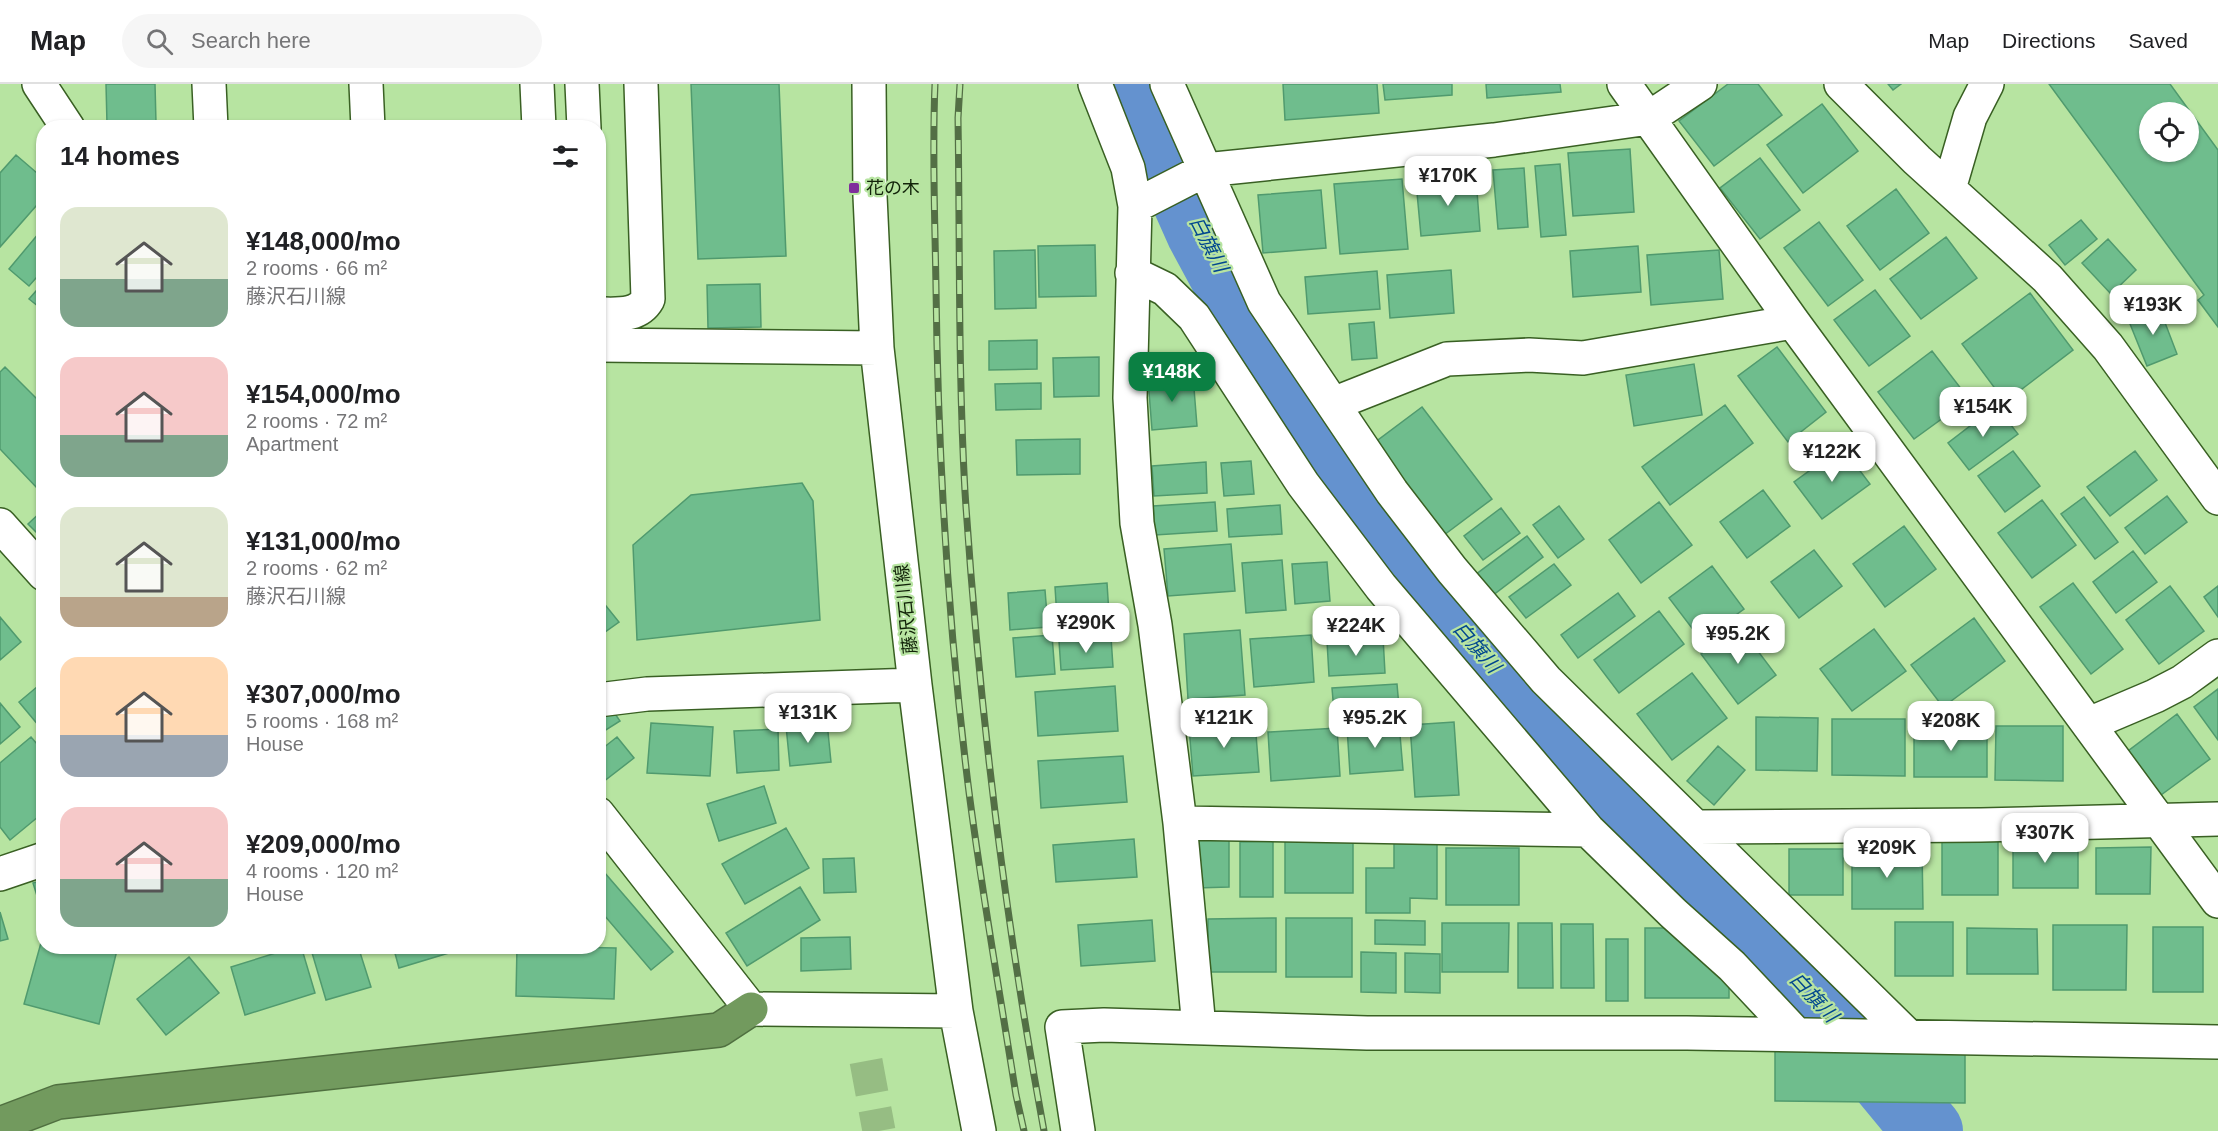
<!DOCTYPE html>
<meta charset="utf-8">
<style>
:root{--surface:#fff;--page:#f6f6f6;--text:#202124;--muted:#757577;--line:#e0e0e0;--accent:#0b8043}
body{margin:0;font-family:Arial,"Noto Sans JP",sans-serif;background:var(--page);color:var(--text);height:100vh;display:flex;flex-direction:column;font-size:22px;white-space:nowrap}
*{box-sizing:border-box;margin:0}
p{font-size:20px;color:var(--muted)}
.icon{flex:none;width:33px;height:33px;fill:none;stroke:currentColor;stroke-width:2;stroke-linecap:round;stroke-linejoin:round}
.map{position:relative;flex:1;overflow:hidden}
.drawer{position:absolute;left:36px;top:36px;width:570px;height:834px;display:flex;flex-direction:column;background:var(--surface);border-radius:24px;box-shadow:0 2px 4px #0004}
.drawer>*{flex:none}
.controls{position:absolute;left:2139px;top:18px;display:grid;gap:12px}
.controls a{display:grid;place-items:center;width:60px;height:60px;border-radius:50%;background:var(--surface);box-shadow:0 2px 4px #0004;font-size:30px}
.price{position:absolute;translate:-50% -51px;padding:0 14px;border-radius:12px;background:#fff;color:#222;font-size:20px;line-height:39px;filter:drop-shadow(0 2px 3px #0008)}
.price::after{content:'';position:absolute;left:50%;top:36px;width:18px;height:14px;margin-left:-9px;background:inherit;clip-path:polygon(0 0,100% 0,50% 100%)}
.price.on{background:var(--accent);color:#fff}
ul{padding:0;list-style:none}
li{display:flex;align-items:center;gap:18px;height:150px;padding:0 24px}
li span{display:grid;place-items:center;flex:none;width:168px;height:120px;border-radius:18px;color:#555}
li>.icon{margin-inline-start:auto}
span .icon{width:72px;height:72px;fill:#fffc;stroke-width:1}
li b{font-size:26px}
h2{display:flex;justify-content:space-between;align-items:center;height:72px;padding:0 24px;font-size:26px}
header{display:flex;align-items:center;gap:36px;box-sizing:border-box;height:84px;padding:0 30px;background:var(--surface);border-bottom:2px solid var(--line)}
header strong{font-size:28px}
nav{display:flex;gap:33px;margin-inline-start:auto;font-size:21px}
.search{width:420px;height:54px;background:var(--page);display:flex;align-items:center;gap:15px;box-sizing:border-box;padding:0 21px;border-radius:33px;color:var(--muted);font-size:22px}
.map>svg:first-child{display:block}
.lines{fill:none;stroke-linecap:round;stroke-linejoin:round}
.river{stroke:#6492cf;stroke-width:70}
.building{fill:#6fbd8d;stroke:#509a6e;stroke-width:1.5;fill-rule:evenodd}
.minor-tunnel{stroke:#96bd83;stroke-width:33;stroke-dasharray:33 16;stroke-linecap:butt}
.minor-casing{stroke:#396023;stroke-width:36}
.highway-casing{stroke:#507040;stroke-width:36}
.minor{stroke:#fff;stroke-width:33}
.highway{stroke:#729a5e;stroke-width:33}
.rail-casing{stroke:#536f45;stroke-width:7}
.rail{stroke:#b7e4a1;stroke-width:4.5;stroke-dasharray:14;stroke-linecap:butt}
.poi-dot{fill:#7f2d9c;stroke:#b7e4a1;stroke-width:2}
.labels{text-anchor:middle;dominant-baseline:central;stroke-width:4.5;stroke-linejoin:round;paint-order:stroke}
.poi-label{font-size:18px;fill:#122309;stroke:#b7e4a1;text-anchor:start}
.street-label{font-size:18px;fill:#122309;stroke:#b7e4a1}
.water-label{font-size:20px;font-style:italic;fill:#02478f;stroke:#b7e4a1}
</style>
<header>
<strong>Map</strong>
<div class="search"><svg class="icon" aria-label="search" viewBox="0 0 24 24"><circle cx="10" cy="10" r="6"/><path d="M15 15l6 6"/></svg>Search here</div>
<nav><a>Map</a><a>Directions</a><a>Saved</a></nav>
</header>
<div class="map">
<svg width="2218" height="1047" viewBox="0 0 2218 1047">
<rect width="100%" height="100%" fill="#b7e4a1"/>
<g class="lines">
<path class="river" d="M1135,0L1201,148L1283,300L1348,407L1465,550L1628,732L1818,914L1928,1047"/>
</g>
<path class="building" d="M106,0H155L156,39L107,40Z
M691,0H779L786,172L698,175Z
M1283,0H1377L1379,29L1285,36Z
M1383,0H1452V11L1385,16Z
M1486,0H1560L1561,8L1487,14Z
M1728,0H1758L1782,31L1714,82L1679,37Z
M1888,0H1901L1893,6Z
M2049,0H2170L2218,66V243L2198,216L2204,211ZM2150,28H2188V68H2150Z
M1822,20L1858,67L1803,109L1767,61Z
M1630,65L1634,128L1573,132L1568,69Z
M16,71L44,95V113L0,163V89Z
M1760,74L1800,126L1760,155L1720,104Z
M1560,80L1566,151L1541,153L1535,82Z
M1524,84L1528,143L1498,145L1493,86Z
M1476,94L1480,147L1421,152L1416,98Z
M1402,95L1408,165L1340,170L1334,100Z
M1896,105L1929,149L1880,186L1847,142Z
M1321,106L1326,164L1263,169L1258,111Z
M2081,136L2097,155L2065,181L2049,161Z
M1819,138L1863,196L1828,222L1784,164Z
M44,143V185L29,202L9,185Z
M1946,153L1977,194L1921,235L1890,195Z
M2108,155L2136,186L2111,210L2082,179Z
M1095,161L1096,212L1039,213L1038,162Z
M1638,162L1641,208L1573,213L1570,167Z
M1035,166L1036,224L995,225L994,167Z
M1719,166L1723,215L1651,221L1647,171Z
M1451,186L1454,229L1390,234L1387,191Z
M1377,187L1380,225L1308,230L1305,193Z
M44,198V227L29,215Z
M760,200L761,243L708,244L707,201Z
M1875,206L1910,252L1869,282L1834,236Z
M2030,209L2073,266L2005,318L1962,260Z
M2159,223L2177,270L2147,282L2128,235Z
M1374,238L1377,274L1352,276L1349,240Z
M1037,256V285L989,286V257Z
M1777,263L1826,328L1788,358L1738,292Z
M1932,267L1969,315L1914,355L1878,308Z
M1099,273V312L1054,313L1053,274Z
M1694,280L1702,331L1634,342L1626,291Z
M5,283L44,322V398L37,404L0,365V288Z
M1193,292L1197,342L1152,346L1148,295Z
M1041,299V325L996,326L995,300Z
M1725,321L1753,359L1670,421L1642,383Z
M1996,322L2018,350L1969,386L1948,359Z
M1422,323L1492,415L1444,451L1374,359Z
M1080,355V390L1017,391L1016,356Z
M1842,363L1870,400L1822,435L1794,398Z
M2013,367L2040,402L2005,428L1978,392Z
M2135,367L2157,396L2110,432L2087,403Z
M1251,377L1254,410L1224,412L1221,379Z
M1206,378L1207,409L1154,412L1152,382Z
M802,399L813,417L820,536L637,556L633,461L691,411Z
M1763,406L1790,442L1747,474L1720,438Z
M2167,412L2187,438L2145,470L2125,444Z
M2084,413L2118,458L2095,475L2061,430Z
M2042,416L2076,461L2032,494L1998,449Z
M1215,418L1217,447L1155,451L1153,422Z
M1659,418L1692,461L1641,499L1609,456Z
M1280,421L1282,450L1229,453L1227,425Z
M1559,422L1584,455L1558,474L1533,441Z
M1501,424L1520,449L1483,476L1464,452Z
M44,425V456L28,440Z
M1904,442L1936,485L1885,523L1853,480Z
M1527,452L1543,473L1488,515L1471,494Z
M1231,460L1235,507L1168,512L1164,465Z
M1814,466L1842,502L1799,534L1771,498Z
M2133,467L2157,498L2116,529L2093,498Z
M1282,476L1286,526L1246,529L1242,479Z
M1327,478L1330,517L1295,520L1292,480Z
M1554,480L1571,501L1526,534L1509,513Z
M1712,482L1744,525L1701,556L1669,514Z
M1107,499L1109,530L1057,534L1055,503Z
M2073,499L2123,565L2091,590L2040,523Z
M2170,502L2204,547L2159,580L2126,536Z
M2218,502V533L2204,513Z
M1045,506L1048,543L1010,546L1008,509Z
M1618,509L1635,532L1578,574L1561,551Z
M598,512L619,538L598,553Z
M1659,527L1684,560L1619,609L1594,576Z
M0,533L21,558L0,576Z
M1974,534L2005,577L1943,623L1911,581Z
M1739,542L1776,591L1738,620L1701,570Z
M1874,545L1906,587L1852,627L1820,585Z
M1240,546L1245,611L1188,615L1184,550Z
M1052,551L1055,590L1016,593L1013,554Z
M1311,551L1314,598L1254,603L1250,555Z
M1111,553L1113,583L1061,586L1059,557Z
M1383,553L1385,589L1329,592L1327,557Z
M1692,589L1727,634L1672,676L1637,630Z
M44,597V648L19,618Z
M1397,600L1399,623L1334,628L1332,604Z
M1115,602L1118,647L1038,652L1035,608Z
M2218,605V656L2194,623Z
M0,619L20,643L0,660Z
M609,621L620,637L598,651V628Z
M2177,630L2210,675L2161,711L2128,667Z
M1756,633L1818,634L1817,687L1756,686Z
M1832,635H1905V692L1832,691Z
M827,638L831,678L790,682L786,642Z
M1255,638L1259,688L1193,692L1189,643Z
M1454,638L1459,711L1415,713L1410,641Z
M651,639L713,643L710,692L647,689Z
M1399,639L1403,686L1350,690L1347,643Z
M1996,642H2063V697L1995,696Z
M1337,644L1340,692L1271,697L1268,648Z
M1914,644H1987V693H1914Z
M778,645L779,686L737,689L734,647Z
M31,653L44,668V728L10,756L0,743V679Z
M617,653L634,674L603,698L598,692V668Z
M1718,662L1745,686L1714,721L1687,697Z
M1123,672L1127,718L1041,724L1038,677Z
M764,702L776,739L719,757L707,720Z
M786,744L809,784L745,820L722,780Z
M1134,755L1137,793L1056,798L1053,761Z
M1197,755L1229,756V803L1196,804Z
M2013,755H2078V804H2013Z
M1273,757V813H1240V758Z
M1285,757L1353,758V809H1285Z
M1394,757H1437V815L1410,814V829H1366V784H1394Z
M1942,757H1998V811H1942Z
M2151,763L2150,810H2096V764Z
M1446,764H1519V821H1446Z
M1852,764H1922L1923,825H1852Z
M1789,765H1843V811H1789Z
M854,774L856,808L824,809L823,775Z
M598,781L673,868L651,886L598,824Z
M44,796V834L33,799Z
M800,803L820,836L747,882L726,849Z
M0,828L8,855L0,857Z
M1276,834V888H1208V835Z
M1286,834H1352V893H1286Z
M1152,836L1155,877L1081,882L1078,841Z
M1375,836L1425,837V861L1375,860Z
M1895,838H1953V892H1895Z
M1442,839H1509L1508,888H1442Z
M1518,839H1552L1553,904H1518Z
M1561,840H1593L1594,904H1561Z
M2053,841H2127L2126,906H2053Z
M2153,843H2203V908H2153Z
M1645,844H1672L1729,895V914H1645Z
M1967,844L2037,845L2038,890H1967Z
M44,848V862H118L99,940L24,920Z
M850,853L851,885L801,887V854Z
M1606,855H1628V917H1606Z
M298,862H301L315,909L245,931L231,883Z
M310,862H358L371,903L326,916Z
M393,862H472L399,884Z
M517,862L616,864L614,915L516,912Z
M1361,868L1396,869V909L1361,908Z
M1405,869L1440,870V909L1405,908Z
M189,873L219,909L166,951L137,915Z
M1775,961L1965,962V1019L1775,1017Z"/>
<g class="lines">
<path class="minor-tunnel" d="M866,977L879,1047"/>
<g class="minor-casing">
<path id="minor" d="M39,0L68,44
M209,0L211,44
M366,0L368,44
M537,0L539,44
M582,0L584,44
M869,0L870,112L877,264L915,601L956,927L979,1047
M1095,0L1128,84L1135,122L1130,314L1137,439L1155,541L1180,739L1199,944
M1167,0L1264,218L1392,408L1452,486L1546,596L1908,952
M1624,0L1793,238L2218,817
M1841,0L1917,76L2047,194L2108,263L2218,414
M1949,105L1970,33L1987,0
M1135,122L1205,86L1494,56L1649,34L1700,0
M1132,189L1165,205L1194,233L1303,400L1381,503L1588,746L1673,829L1732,882L1796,950
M598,230C617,230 638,233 648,215L641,0
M598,261L877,264
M1333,320L1447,275L1529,271L1583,274L1793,238
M0,441L44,490
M598,616L647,610L915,601
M2089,640L2155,612L2182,598L2218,572
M598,730L751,925L956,927
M1180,739L1588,746
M1697,743L1981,741L2218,735
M0,790L44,775
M1078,1047L1062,943L1104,941L1367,949H1687L2218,958"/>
</g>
<g class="highway-casing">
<path id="highway" d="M0,1040L58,1018L719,946L751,925"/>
</g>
<use href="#minor" class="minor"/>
<use href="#highway" class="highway"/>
<g class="rail-casing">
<path id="rail" d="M935,0C932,68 935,136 936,204C938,372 948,541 969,708C982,809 1000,910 1016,1011L1024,1047
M960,0L958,34C960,159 958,284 965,408C979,622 1005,836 1044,1047"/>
</g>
<use href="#rail" class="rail"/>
</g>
<rect class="poi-dot" x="848" y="98" width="12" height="12" rx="3"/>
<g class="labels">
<g class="poi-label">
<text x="866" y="104">花の木</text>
</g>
<g class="street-label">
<text transform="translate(906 525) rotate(-96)">藤沢石川線</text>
</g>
<g class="water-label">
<text transform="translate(1209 160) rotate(63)">白旗川</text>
<text transform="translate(1477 563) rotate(49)">白旗川</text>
<text transform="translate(1814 913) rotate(47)">白旗川</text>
</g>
</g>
</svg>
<div class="controls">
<a><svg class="icon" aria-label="locate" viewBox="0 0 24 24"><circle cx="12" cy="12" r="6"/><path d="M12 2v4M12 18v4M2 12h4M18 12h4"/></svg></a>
</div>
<b class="price" style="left:1448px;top:123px">¥170K</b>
<b class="price" style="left:2153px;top:252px">¥193K</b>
<b class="price on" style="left:1172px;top:319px">¥148K</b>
<b class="price" style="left:1983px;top:354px">¥154K</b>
<b class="price" style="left:1832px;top:399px">¥122K</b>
<b class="price" style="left:1086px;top:570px">¥290K</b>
<b class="price" style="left:1356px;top:573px">¥224K</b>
<b class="price" style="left:1738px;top:581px">¥95.2K</b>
<b class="price" style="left:808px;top:660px">¥131K</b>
<b class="price" style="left:1224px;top:665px">¥121K</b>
<b class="price" style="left:1375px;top:665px">¥95.2K</b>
<b class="price" style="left:1951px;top:668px">¥208K</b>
<b class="price" style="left:2045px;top:780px">¥307K</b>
<b class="price" style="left:1887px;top:795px">¥209K</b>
<section class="drawer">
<h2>14 homes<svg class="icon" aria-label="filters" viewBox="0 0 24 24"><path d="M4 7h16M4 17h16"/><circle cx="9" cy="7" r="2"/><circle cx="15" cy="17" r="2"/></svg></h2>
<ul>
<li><span style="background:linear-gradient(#dfe7d0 60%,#7fa58c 0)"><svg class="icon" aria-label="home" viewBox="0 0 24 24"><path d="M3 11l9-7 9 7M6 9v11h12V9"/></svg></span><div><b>¥148,000/mo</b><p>2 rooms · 66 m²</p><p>藤沢石川線</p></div></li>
<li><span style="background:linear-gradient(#f6c9c9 65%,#7fa58c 0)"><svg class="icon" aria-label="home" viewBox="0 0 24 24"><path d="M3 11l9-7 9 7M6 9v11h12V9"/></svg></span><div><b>¥154,000/mo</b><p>2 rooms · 72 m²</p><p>Apartment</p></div></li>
<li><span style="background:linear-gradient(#dfe7d0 75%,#b9a48a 0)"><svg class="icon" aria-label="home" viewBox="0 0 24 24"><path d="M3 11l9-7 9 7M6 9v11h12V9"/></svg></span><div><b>¥131,000/mo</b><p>2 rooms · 62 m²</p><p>藤沢石川線</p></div></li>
<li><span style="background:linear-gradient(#ffd9b3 65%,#9aa5b1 0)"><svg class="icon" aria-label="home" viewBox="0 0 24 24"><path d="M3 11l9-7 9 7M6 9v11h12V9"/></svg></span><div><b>¥307,000/mo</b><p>5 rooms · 168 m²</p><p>House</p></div></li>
<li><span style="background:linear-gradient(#f6c9c9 60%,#7fa58c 0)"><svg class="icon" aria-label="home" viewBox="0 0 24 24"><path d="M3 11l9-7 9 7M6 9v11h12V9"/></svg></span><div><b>¥209,000/mo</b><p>4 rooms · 120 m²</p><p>House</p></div></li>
</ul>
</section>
</div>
